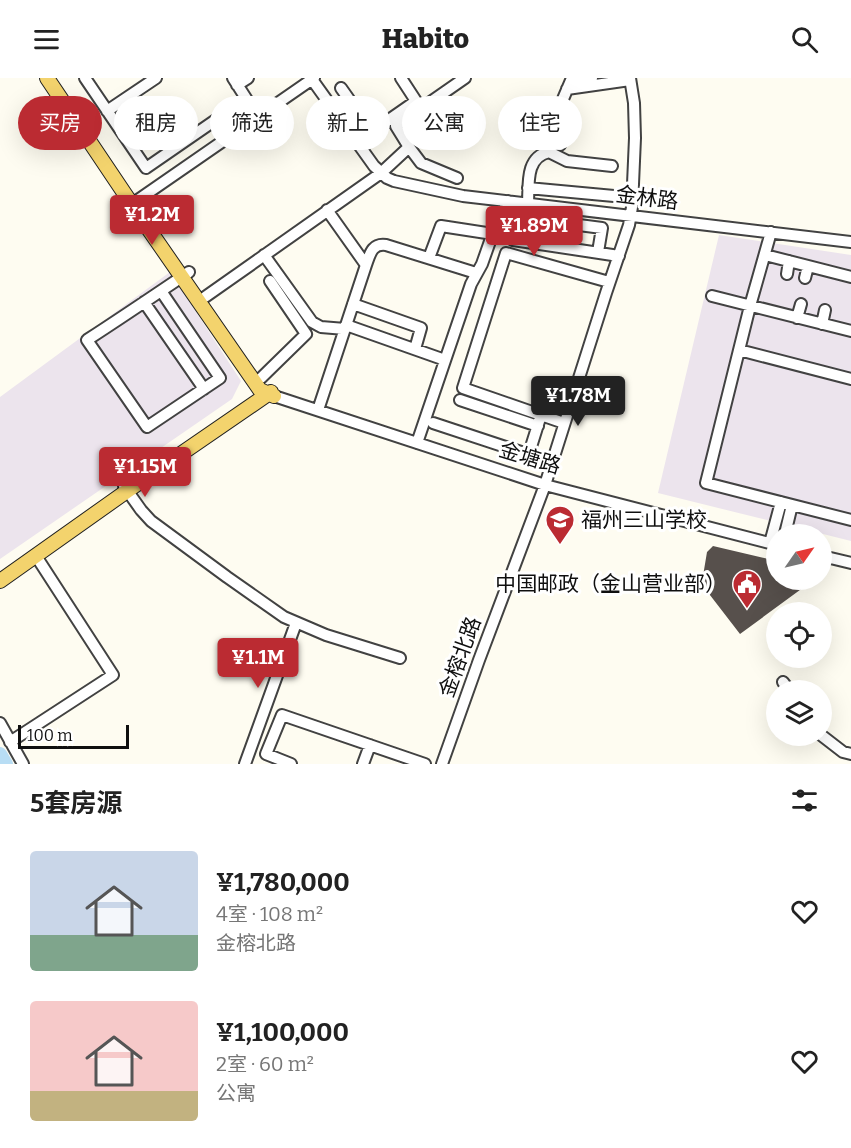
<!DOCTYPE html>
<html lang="zh">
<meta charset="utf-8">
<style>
:root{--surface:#fff;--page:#f2f2f2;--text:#222;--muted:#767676;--accent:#bb2b32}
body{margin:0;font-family:Bitter,"Noto Sans SC",serif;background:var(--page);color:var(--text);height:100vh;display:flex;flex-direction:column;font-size:22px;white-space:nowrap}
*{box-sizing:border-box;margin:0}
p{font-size:20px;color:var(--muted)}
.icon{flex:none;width:33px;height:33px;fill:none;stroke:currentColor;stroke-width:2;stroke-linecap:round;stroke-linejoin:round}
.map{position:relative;height:686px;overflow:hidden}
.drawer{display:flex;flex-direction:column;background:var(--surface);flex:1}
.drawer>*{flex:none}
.hud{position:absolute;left:18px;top:18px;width:816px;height:54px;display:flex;gap:12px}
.needle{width:39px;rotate:56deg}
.buttons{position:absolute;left:766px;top:446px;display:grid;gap:12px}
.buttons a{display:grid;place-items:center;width:66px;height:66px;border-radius:50%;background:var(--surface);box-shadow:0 6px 24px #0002;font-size:30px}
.scale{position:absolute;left:18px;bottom:15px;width:111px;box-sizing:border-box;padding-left:6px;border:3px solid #0f0f0f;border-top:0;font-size:16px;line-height:21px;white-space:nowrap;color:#0f0f0f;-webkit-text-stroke:4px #fff;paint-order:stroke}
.price{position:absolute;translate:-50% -51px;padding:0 14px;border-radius:6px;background:var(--accent);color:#fff;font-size:20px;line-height:39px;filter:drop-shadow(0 2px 3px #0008)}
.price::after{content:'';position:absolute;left:50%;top:36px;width:18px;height:14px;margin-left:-9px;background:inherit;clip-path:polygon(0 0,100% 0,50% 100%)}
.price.current{background:#222;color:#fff}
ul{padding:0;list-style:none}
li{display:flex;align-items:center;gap:18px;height:150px;padding:0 30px}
li span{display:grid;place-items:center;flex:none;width:168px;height:120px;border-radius:6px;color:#555}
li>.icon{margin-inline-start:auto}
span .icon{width:72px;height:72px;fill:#fffc;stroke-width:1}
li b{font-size:26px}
h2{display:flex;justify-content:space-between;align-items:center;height:72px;padding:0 30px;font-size:26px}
.chip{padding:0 21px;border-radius:27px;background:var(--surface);box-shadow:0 6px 24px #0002;font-size:21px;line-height:54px}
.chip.current{background:var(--accent);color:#fff}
header{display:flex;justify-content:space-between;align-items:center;height:78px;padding:0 30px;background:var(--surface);font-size:27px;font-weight:800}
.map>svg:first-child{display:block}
.industrial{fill:#ece4ed}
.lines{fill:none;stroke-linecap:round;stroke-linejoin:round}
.river{stroke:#b8ddf4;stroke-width:14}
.building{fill:#57504c}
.minor-casing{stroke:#424242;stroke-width:14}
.major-casing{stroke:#202020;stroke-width:16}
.minor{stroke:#fff;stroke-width:10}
.major{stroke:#f3d36d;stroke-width:14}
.labels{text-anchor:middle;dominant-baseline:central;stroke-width:6;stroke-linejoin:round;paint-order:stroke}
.street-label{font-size:21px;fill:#0f0f0f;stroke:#fff}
.poi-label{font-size:21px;fill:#0f0f0f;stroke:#fff;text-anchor:start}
</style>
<header><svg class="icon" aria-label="menu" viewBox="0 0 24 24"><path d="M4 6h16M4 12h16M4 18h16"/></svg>Habito<svg class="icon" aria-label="search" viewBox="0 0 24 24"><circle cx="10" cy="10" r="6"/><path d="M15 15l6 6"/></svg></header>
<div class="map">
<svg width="851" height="686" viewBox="0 0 851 686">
<rect width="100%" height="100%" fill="#fefcf1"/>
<path class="industrial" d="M719,157L851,177V463L658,415Z
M170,194L241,303L232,321L0,481V319Z"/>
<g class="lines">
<path class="river" d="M0,676L6,686"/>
</g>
<path class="building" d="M713,468L777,483V501H805L804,509L740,556L703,508L702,504L707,474Z"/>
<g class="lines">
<g class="minor-casing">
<path id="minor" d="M85,0L146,90L246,21
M233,0L258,39
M311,0L374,88L387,100L394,103L463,118L851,164
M571,3L592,0
M237,7L248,0
M341,10L372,54
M567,11L630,2
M107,33L156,0
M357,64L416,23L401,0
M560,67L559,35L563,21L572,0
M409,69L421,85L457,100
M528,110L614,118
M520,125L513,162L619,178
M132,126L314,0
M528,126C529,107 525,79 549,74L567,83L612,88
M327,132L366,187
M517,139L602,150L598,174
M771,154L750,228L706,405L851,442
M264,177L312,244L321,249L345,251
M765,177L851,199
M429,180L441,148L493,156
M787,196L789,183
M805,200L808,188
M161,213L220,300L147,349L87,262C121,240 155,217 189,194
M712,218L851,253
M205,219L381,95L409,69L396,48L465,0
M144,224L204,311
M353,226L421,250L415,271
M797,240L801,226
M822,246L825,232
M346,247L445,282
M739,272L851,301
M261,300L306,256L270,203
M274,318L545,407L777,467
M460,322L538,348
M318,332L366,187C370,176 372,165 386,167L476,195
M433,345L527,376L530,372L541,337
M564,345L463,310L506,175L609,204
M417,365L471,206L482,186L494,152L508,123
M124,408L141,432L151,443L227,499L284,539L326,557L400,580
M785,456L792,427
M770,465L781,424
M822,478L851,485
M783,604L789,612
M0,645L23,686
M821,657L843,674L851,676
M10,664L113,597L36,478
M245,686L296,545
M291,686L266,676L282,637L425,686
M363,686L370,667
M442,686L479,582L545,407L606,215L629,147L632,129L635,60L634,25L630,0"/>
</g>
<g class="major-casing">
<path id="major" d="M47,0L143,143L260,312L274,318
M0,503L127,413L271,314"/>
</g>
<use href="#minor" class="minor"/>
<use href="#major" class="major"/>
</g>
<defs>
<g id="school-pin" transform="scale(1.5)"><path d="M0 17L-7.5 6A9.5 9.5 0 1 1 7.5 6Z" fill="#bb2b32" stroke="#fff"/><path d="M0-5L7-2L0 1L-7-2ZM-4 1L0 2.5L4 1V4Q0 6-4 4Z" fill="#fff"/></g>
<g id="civic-pin" transform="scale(1.5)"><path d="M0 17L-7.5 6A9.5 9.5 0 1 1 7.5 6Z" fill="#bb2b32" stroke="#fff"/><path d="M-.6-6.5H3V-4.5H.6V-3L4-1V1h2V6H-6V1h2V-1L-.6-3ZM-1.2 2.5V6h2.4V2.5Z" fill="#fff"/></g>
</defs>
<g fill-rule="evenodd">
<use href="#school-pin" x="560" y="442"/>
<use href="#civic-pin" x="747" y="506"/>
</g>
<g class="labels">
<g class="street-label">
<text transform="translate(647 120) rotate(7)">金林路</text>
<text transform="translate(530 380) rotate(17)">金塘路</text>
<text transform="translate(460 579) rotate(-70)">金榕北路</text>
</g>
<g class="poi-label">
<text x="581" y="442">福州三山学校</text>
<text x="726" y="506" text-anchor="end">中国邮政（金山营业部）</text>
</g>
</g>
</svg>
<div class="buttons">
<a><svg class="needle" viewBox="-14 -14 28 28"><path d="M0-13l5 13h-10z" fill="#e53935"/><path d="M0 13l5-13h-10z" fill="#767676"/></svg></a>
<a><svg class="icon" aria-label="locate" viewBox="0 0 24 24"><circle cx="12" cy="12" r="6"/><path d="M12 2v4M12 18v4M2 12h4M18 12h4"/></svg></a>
<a><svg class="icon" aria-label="layers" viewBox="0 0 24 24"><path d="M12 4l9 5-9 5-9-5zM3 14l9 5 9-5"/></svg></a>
</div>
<div class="scale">100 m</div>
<b class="price" style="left:152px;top:168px">¥1.2M</b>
<b class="price" style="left:534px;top:179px">¥1.89M</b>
<b class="price current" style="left:578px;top:349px">¥1.78M</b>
<b class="price" style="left:145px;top:420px">¥1.15M</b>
<b class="price" style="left:258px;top:611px">¥1.1M</b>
<div class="hud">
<a class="chip current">买房</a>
<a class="chip">租房</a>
<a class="chip">筛选</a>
<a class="chip">新上</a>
<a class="chip">公寓</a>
<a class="chip">住宅</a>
</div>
</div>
<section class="drawer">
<h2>5套房源<svg class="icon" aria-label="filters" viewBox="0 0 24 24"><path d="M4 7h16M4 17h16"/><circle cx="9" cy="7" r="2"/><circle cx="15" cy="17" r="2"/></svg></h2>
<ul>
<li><span style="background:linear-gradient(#c9d6e8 70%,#7fa58c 0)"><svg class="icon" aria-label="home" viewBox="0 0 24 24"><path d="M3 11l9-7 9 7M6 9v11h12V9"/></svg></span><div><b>¥1,780,000</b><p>4室 · 108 m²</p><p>金榕北路</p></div><svg class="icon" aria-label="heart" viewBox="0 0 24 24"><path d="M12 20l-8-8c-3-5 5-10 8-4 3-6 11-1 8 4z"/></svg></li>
<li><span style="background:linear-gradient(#f6c9c9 75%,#c2b280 0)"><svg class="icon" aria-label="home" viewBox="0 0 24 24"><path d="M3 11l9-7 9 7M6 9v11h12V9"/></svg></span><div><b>¥1,100,000</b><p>2室 · 60 m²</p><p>公寓</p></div><svg class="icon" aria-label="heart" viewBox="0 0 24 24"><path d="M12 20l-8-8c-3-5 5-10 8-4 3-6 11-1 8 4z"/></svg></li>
</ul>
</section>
